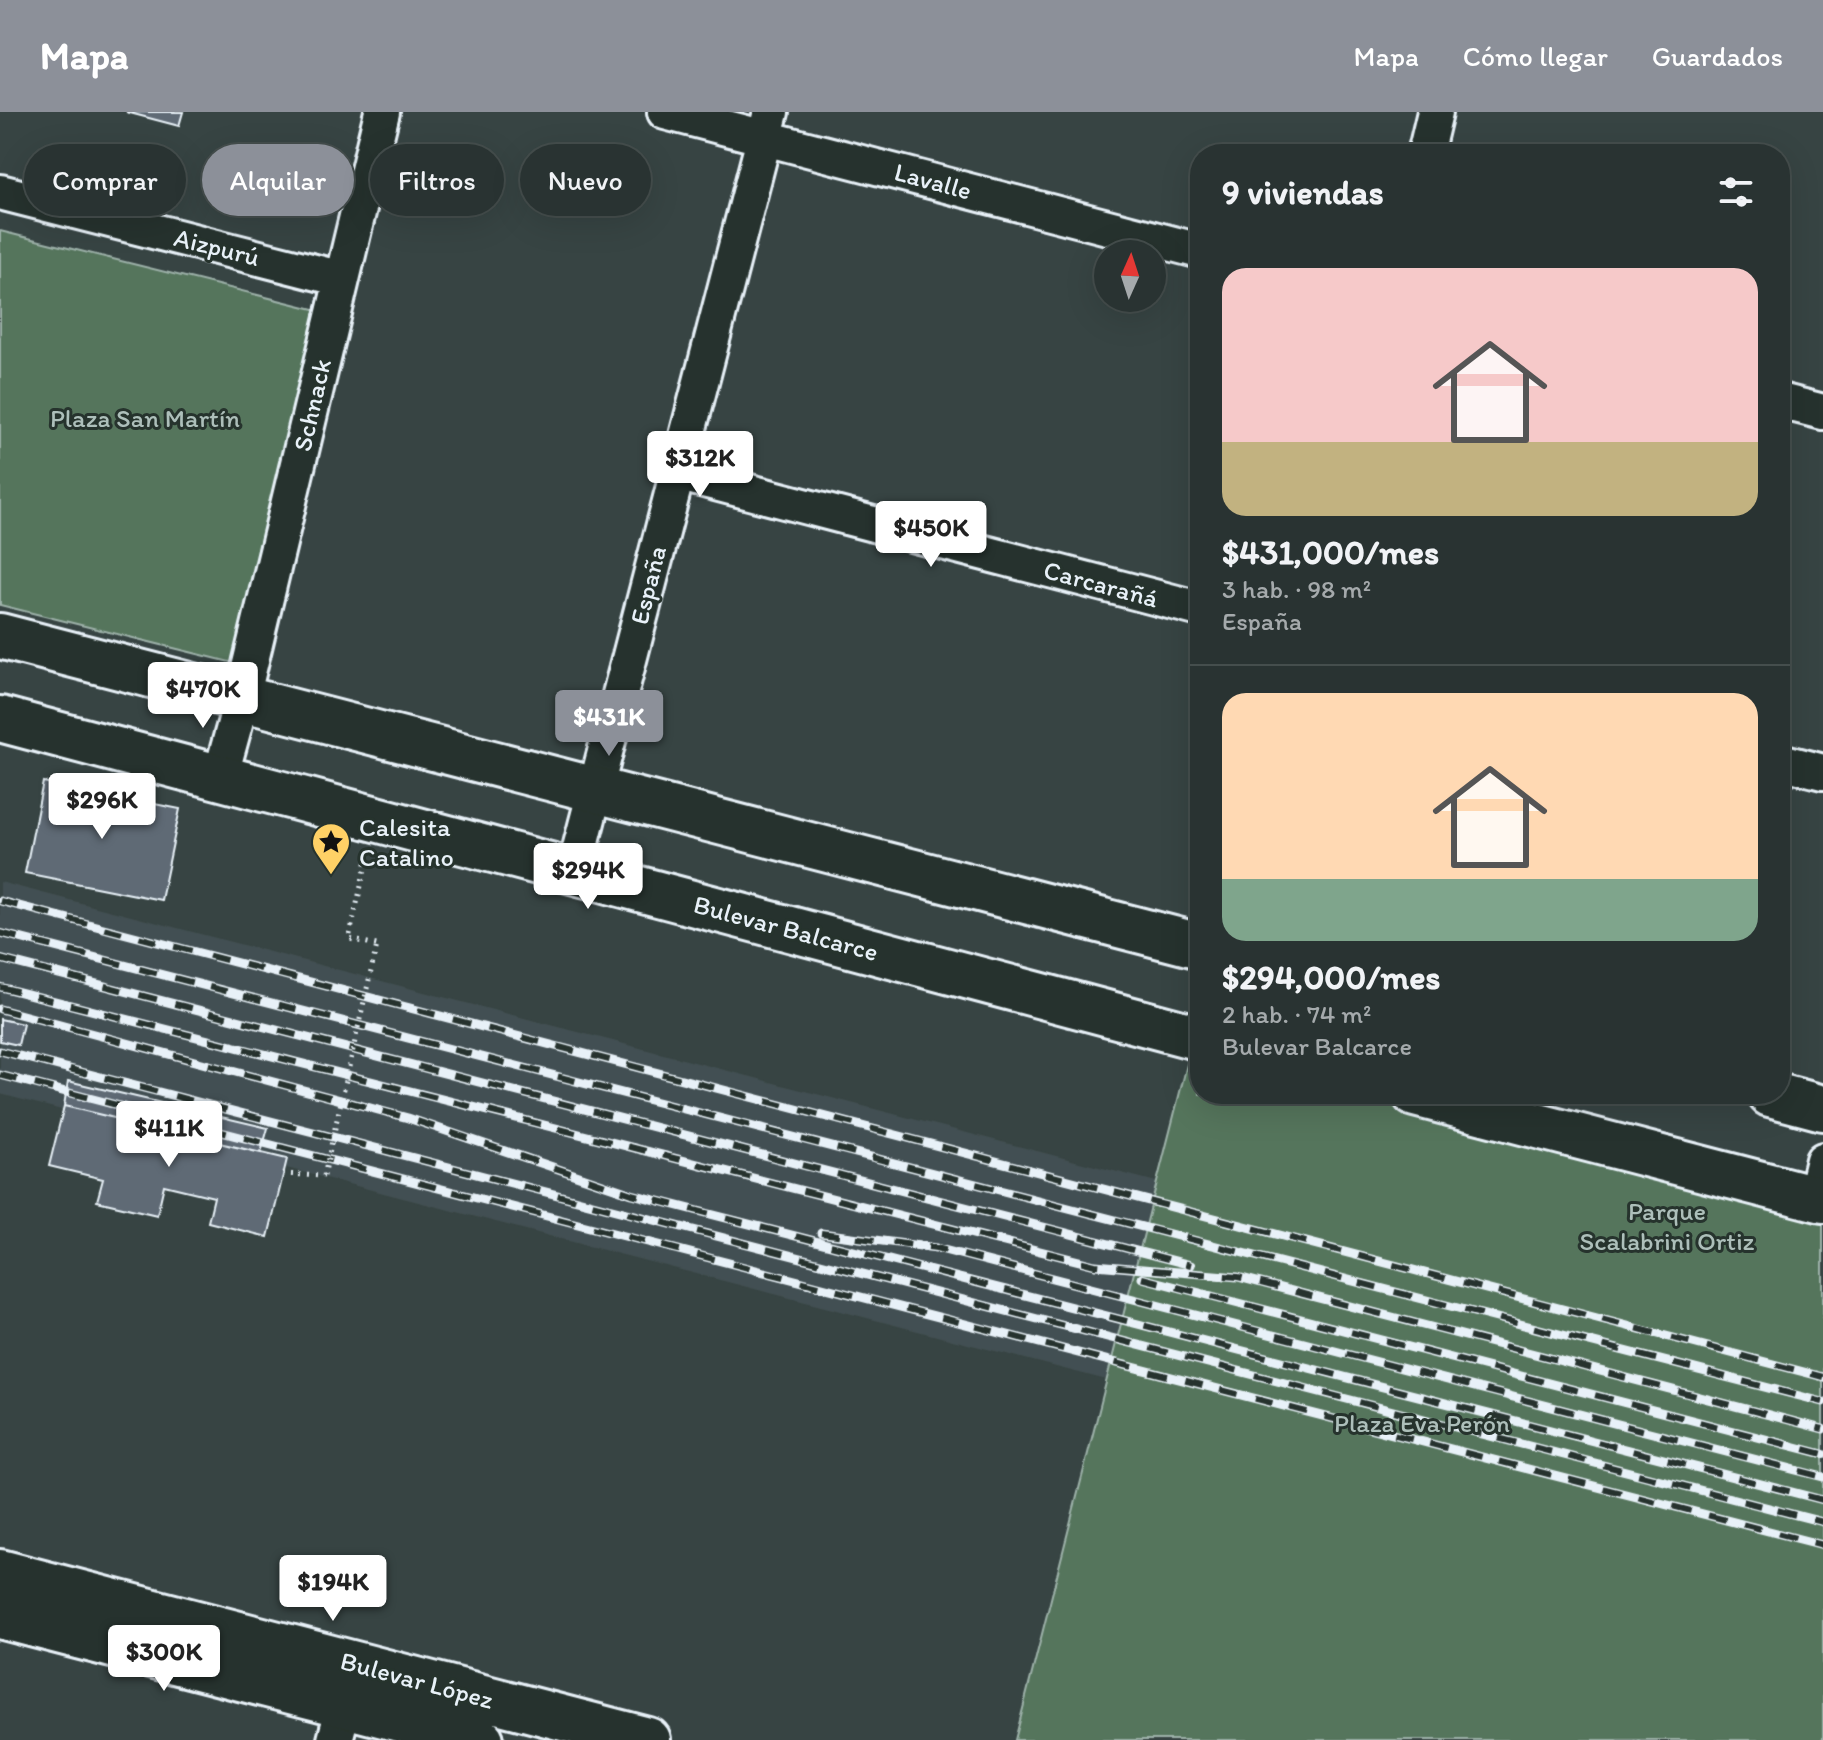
<!DOCTYPE html>
<html lang="es">
<meta charset="utf-8">
<style>
:root{--surface:#293332;--page:#353f3e;--text:#f1f3f6;--muted:#a5aaac;--line:#454e4d;--accent:#8c9099}
body{margin:0;font-family:Itim,sans-serif;background:var(--page);color:var(--text);height:100vh;display:flex;flex-direction:column;font-size:30px;white-space:nowrap}
*{box-sizing:border-box;margin:0}
p{font-size:26px;color:var(--muted)}
.icon{flex:none;width:44px;height:44px;fill:none;stroke:currentColor;stroke-width:2;stroke-linecap:round;stroke-linejoin:round}
.map{position:relative;flex:1;overflow:hidden}
.drawer{position:absolute;left:1190px;top:32px;width:600px;height:960px;display:flex;flex-direction:column;background:var(--surface);border-radius:32px;box-shadow:0 8px 32px #0002,0 0 0 2px var(--line)}
.drawer>*{flex:none}
.hud{position:absolute;left:24px;top:32px;width:760px;height:72px;display:flex;gap:16px}
.needle{width:52px;rotate:3deg}
.fabs{position:absolute;left:1094px;top:128px;display:grid;gap:16px}
.fabs a{display:grid;place-items:center;width:72px;height:72px;border-radius:50%;background:var(--surface);box-shadow:0 8px 32px #0002,0 0 0 2px var(--line);font-size:40px}
.price{position:absolute;translate:-50% -68px;padding:0 18px;border-radius:8px;background:#fff;color:#222;font-size:26px;line-height:52px;filter:drop-shadow(0 2px 4px #0008)}
.price::after{content:'';position:absolute;left:50%;top:48px;width:24px;height:18px;margin-left:-12px;background:inherit;clip-path:polygon(0 0,100% 0,50% 100%)}
.price.selected{background:var(--accent);color:#fff}
ul{padding:0;list-style:none}
li{display:grid;align-content:center;gap:16px;height:424px;padding:0 32px}
li+li{border-top:2px solid var(--line)}
li span{display:grid;place-items:center;height:248px;border-radius:24px;color:#555}
li>.icon{margin-inline-start:auto}
span .icon{width:144px;height:144px;fill:#fffc;stroke-width:1}
li b{font-size:34px}
h2{display:flex;justify-content:space-between;align-items:center;height:96px;padding:0 32px;font-size:34px}
.tag{padding:0 28px;border-radius:36px;background:var(--surface);box-shadow:0 8px 32px #0002,0 0 0 2px var(--line);font-size:28px;line-height:72px}
.tag.selected{background:var(--accent);color:#fff}
header{display:flex;align-items:center;gap:48px;box-sizing:border-box;height:112px;padding:0 40px;background:var(--accent);color:#fff}
header strong{font-size:38px}
nav{display:flex;gap:44px;margin-inline-start:auto;font-size:28px}
.map>svg:first-child{display:block}
.built{fill:#435052}
.green{fill:#55745c;stroke:#9eb2aa;stroke-width:2}
.building{fill:#5f6b75;stroke:#e8f1f8;stroke-width:2}
.lines{fill:none;stroke-linecap:round;stroke-linejoin:round}
.minor-casing{stroke:#e8f1f8;stroke-width:40}
.secondary-casing{stroke:#e8f1f8;stroke-width:50}
.path{stroke:#e8f1f8;stroke-width:5;stroke-dasharray:2 6;stroke-linecap:butt}
.minor{stroke:#26332d;stroke-width:34}
.secondary{stroke:#26332d;stroke-width:44}
.rail-casing{stroke:#e8f1f8;stroke-width:9}
.rail{stroke:#26332d;stroke-width:6;stroke-dasharray:18;stroke-linecap:butt}
.path-bridge{stroke:#e8f1f8;stroke-width:5;stroke-dasharray:2 6;stroke-linecap:butt}
.labels{text-anchor:middle;dominant-baseline:central;stroke-width:6;stroke-linejoin:round;paint-order:stroke}
.street-label{font-size:26px;fill:#e8f1f8;stroke:#26332d}
.park-label{font-size:26px;fill:#adbfba;stroke:#26332d}
.poi-label{font-size:26px;fill:#e8f1f8;stroke:#26332d;text-anchor:start}
</style>
<header>
<strong>Mapa</strong>
<nav><a>Mapa</a><a>Cómo llegar</a><a>Guardados</a></nav>
</header>
<div class="map">
<svg width="1823" height="1628" viewBox="0 0 1823 1628">
<rect width="100%" height="100%" fill="#374443"/>
<filter id="ink" filterUnits="userSpaceOnUse"><feTurbulence type="fractalNoise" baseFrequency=".0125" numOctaves="2"/><feDisplacementMap in="SourceGraphic" scale="16" xChannelSelector="R" yChannelSelector="G"/><feConvolveMatrix kernelMatrix="1 2 1 2 8 2 1 2 1" color-interpolation-filters="sRGB"/></filter>
<g filter="url(#ink)">
<path class="built" d="M0,770L1823,1243V1453L0,982Z"/>
<path class="green" d="M0,119L322,199L234,551L0,493Z
M1194,925L1200,926V982H1415L1823,1088V1628H1015Z"/>
<path class="building" d="M126,0H183L179,14Z
M43,670L180,697L161,788L25,761Z
M0,907L23,912L18,933L0,929Z
M68,969L268,1016L261,1041L64,994Z
M64,994L287,1047L268,1125L208,1110L214,1085L164,1073L157,1103L97,1089L103,1067L49,1054Z"/>
<g class="lines">
<g class="minor-casing">
<path id="minor" d="M665,0L1200,139
M1425,42L1435,0
M0,80L342,167
M1780,289L1823,300
M677,361L1200,497
M1780,649L1823,660
M220,666L242,586L382,0
M574,760L771,0
M1814,1085L1823,1048
M335,1628L350,1570"/>
</g>
<g class="secondary-casing">
<path id="secondary" d="M0,524L1200,834
M0,607L1200,926
M1415,982L1823,1088
M1770,982L1823,996
M0,1460L648,1628
M0,1504L481,1628"/>
</g>
<path class="path" d="M368,743L349,827L377,833
M283,1062L324,1064"/>
<use href="#minor" class="minor"/>
<use href="#secondary" class="secondary"/>
<g class="rail-casing">
<path id="rail" d="M0,789L1823,1265
M0,821L1823,1290
M0,847L1191,1153
M0,875L1095,1153L1238,1165L1823,1317
M0,897L408,1006L632,1082L1823,1388
M0,939L1823,1410
M0,963L1823,1433
M821,1121L936,1136L1823,1365
M1142,1166L1823,1342"/>
</g>
<use href="#rail" class="rail"/>
<path class="path-bridge" d="M324,1064L377,833"/>
</g>
</g>
<defs>
<g id="sight-pin" transform="scale(2)"><path d="M0 17L-7.5 6A9.5 9.5 0 1 1 7.5 6Z" fill="#ffd166" stroke="#26332d"/><path d="M0-6L1.8-2.2L6-1.7L2.9 1.2L3.7 5.4L0 3.3L-3.7 5.4L-2.9 1.2L-6-1.7L-1.8-2.2Z" fill="#111"/></g>
</defs>
<g fill-rule="evenodd">
<use href="#sight-pin" x="331" y="730"/>
</g>
<g class="labels">
<g class="street-label">
<text transform="translate(933 69) rotate(15)">Lavalle</text>
<text transform="translate(217 135) rotate(14)">Aizpurú</text>
<text transform="translate(312 293) rotate(-77)">Schnack</text>
<text transform="translate(1101 472) rotate(15)">Carcarañá</text>
<text transform="translate(648 473) rotate(-76)">España</text>
<text transform="translate(786 816) rotate(15)">Bulevar Balcarce</text>
<text transform="translate(417 1568) rotate(15)">Bulevar López</text>
</g>
<g class="park-label">
<text x="145" y="306">Plaza San Martín</text>
<text x="1667" y="1099">Parque<tspan x="1667" dy="30">Scalabrini Ortiz</tspan></text>
<text x="1422" y="1311">Plaza Eva Perón</text>
</g>
<g class="poi-label">
<text x="359" y="715">Calesita<tspan x="359" dy="30">Catalino</tspan></text>
</g>
</g>
</svg>
<div class="fabs">
<a><svg class="needle" viewBox="-14 -14 28 28"><path d="M0-13l5 13h-10z" fill="#e53935"/><path d="M0 13l5-13h-10z" fill="#a5aaac"/></svg></a>
</div>
<b class="price" style="left:700px;top:387px">$312K</b>
<b class="price" style="left:931px;top:457px">$450K</b>
<b class="price" style="left:203px;top:618px">$470K</b>
<b class="price selected" style="left:609px;top:646px">$431K</b>
<b class="price" style="left:102px;top:729px">$296K</b>
<b class="price" style="left:588px;top:799px">$294K</b>
<b class="price" style="left:169px;top:1057px">$411K</b>
<b class="price" style="left:333px;top:1511px">$194K</b>
<b class="price" style="left:164px;top:1581px">$300K</b>
<div class="hud">
<a class="tag">Comprar</a>
<a class="tag selected">Alquilar</a>
<a class="tag">Filtros</a>
<a class="tag">Nuevo</a>
</div>
<section class="drawer">
<h2>9 viviendas<svg class="icon" aria-label="filters" viewBox="0 0 24 24"><path d="M4 7h16M4 17h16"/><circle cx="9" cy="7" r="2"/><circle cx="15" cy="17" r="2"/></svg></h2>
<ul>
<li><span style="background:linear-gradient(#f6c9c9 70%,#c2b280 0)"><svg class="icon" aria-label="home" viewBox="0 0 24 24"><path d="M3 11l9-7 9 7M6 9v11h12V9"/></svg></span><div><b>$431,000/mes</b><p>3 hab. · 98 m²</p><p>España</p></div></li>
<li><span style="background:linear-gradient(#ffd9b3 75%,#7fa58c 0)"><svg class="icon" aria-label="home" viewBox="0 0 24 24"><path d="M3 11l9-7 9 7M6 9v11h12V9"/></svg></span><div><b>$294,000/mes</b><p>2 hab. · 74 m²</p><p>Bulevar Balcarce</p></div></li>
</ul>
</section>
</div>
